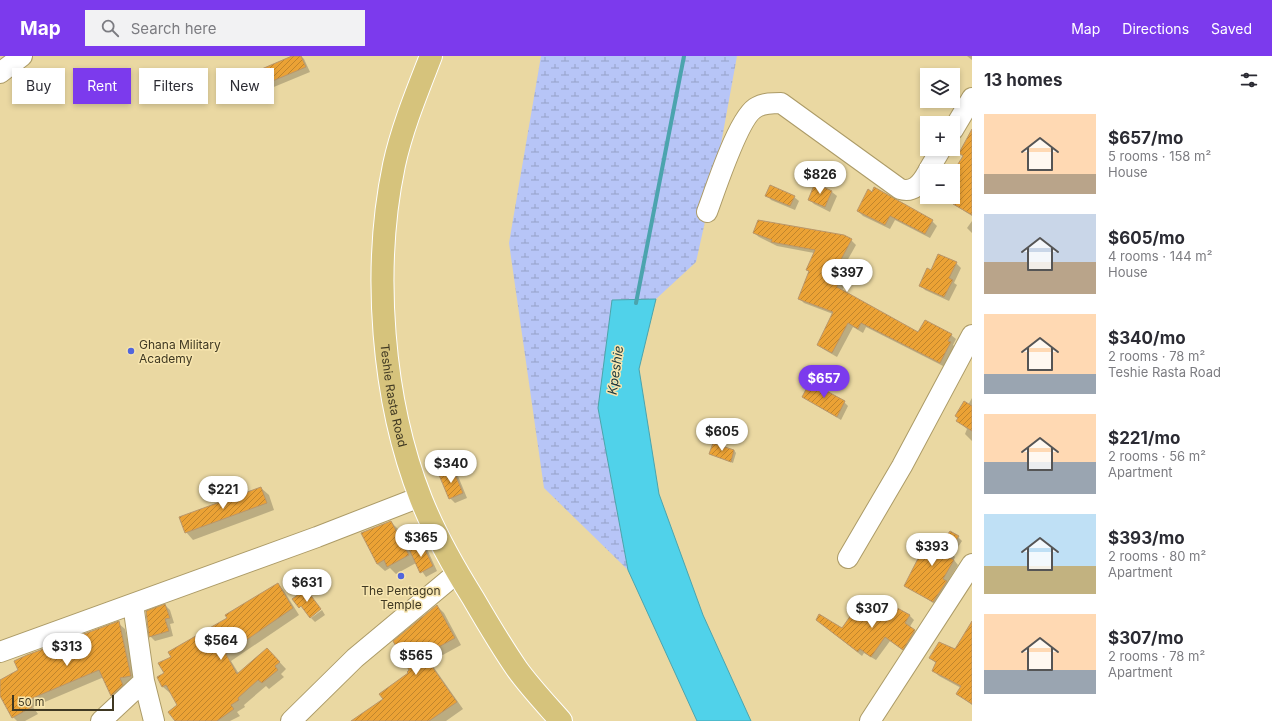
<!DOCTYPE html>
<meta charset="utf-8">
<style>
:root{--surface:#fff;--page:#f2f2f3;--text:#2b2b33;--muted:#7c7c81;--accent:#7c3aed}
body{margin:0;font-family:Inter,sans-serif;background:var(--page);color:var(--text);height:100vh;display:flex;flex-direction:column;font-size:15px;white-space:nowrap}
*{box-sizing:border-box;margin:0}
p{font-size:13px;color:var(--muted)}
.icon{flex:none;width:22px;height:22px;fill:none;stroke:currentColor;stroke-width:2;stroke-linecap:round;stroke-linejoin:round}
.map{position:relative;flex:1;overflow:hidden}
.details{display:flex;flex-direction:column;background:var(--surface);width:300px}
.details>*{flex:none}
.guide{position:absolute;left:12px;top:12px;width:380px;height:36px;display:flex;gap:8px}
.buttons{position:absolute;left:920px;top:12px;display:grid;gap:8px}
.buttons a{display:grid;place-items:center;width:40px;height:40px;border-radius:0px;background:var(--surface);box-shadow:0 2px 6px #0003;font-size:20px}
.scale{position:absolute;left:12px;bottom:10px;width:102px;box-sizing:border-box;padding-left:4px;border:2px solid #3f3822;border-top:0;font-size:11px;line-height:14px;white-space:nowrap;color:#3f3822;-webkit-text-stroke:3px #f7e5ae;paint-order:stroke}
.price{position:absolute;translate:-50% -34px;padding:0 9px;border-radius:14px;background:#fff;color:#222;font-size:13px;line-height:26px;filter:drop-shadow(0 1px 2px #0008)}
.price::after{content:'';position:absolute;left:50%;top:24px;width:12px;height:9px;margin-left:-6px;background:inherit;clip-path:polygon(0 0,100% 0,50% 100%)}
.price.on{background:var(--accent);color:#fff}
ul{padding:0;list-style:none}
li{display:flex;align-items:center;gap:12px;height:100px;padding:0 12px}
li span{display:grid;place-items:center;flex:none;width:112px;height:80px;border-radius:0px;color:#555}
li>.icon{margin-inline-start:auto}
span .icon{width:48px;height:48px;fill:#fffc;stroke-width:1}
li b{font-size:17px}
h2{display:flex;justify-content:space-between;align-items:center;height:48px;padding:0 12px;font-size:17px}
.chip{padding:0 14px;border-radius:0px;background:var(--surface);box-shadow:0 2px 6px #0003;font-size:14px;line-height:36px}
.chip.on{background:var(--accent);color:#fff}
header{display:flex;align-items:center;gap:24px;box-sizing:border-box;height:56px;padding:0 20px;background:var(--accent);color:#fff}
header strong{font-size:19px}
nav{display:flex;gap:22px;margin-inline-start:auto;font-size:14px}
.search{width:280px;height:36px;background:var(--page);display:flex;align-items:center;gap:10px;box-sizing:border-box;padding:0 14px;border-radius:0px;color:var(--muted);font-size:15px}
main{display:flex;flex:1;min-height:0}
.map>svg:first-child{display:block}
.wetland{fill:url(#wetland-marsh)}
.water{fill:#50d2ea;stroke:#4ba4ae}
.shadow{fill:#0003}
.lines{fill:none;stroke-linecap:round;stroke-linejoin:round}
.stream{stroke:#4ba4ae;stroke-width:4}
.building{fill:url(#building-hatch);stroke:#b9966a}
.minor-casing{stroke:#ac9b67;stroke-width:22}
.major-casing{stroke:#fff;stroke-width:24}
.minor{stroke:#fff;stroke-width:20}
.major{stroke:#d6c37c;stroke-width:22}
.poi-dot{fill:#5266dc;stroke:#f7e5ae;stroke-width:1.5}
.labels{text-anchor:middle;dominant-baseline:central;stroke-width:3;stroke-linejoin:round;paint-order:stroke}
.poi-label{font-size:12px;fill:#3f3822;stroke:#f7e5ae;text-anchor:start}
.street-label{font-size:12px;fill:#3f3822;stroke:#f7e5ae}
.water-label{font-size:13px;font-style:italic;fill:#1d393f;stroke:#f7e5ae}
</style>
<header>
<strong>Map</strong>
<div class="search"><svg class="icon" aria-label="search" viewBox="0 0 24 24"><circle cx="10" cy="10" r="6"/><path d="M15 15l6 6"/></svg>Search here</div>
<nav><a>Map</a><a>Directions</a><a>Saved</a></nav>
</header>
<main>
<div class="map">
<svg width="972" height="665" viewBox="0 0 972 665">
<defs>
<pattern id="wetland-marsh" width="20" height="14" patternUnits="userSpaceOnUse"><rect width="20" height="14" fill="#b7c5f7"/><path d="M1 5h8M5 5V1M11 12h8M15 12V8" fill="none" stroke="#96a1c8"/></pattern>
<pattern id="building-hatch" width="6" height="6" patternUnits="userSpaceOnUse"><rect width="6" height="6" fill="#eba235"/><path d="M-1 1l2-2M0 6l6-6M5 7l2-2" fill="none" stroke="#c0852c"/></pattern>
</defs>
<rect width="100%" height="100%" fill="#ead8a2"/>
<path class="wetland" d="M541,0H737L715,121L696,206L656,243L612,244L598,352L628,514L544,432L509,187Z"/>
<path class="water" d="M656,243L639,313L659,438L703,559L751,665H697L628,514L598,352L612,244Z"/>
<path class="shadow" d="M294,0H301L304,3L310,16L269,33L264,28Z
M967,0H972V4Z
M972,76V160L942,141H953V118L964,101Z
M832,136L837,140L830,156L814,148L809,143Z
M767,139L794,141L799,145L795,154L771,144Z
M858,155L932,165L937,170L930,182L895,164L890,173L863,160Z
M972,165V177L967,172Z
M754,177L851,184L856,189L842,214L848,219L842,235L919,277L951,279L956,283L953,289L955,291L945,311L866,271L863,277L853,271L837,301L823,293L818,289L833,258L804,247L799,242L809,216L807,214L814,197L777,190L759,181Z
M956,207L961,212L954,227L957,229L949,245L925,234L920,229Z
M803,341L844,346L848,350L841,364Z
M972,342V385L965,378L967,373L958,365L959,363L956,360L968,349Z
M734,394L736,397L733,407L710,398Z
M453,415L458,420L467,442L455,447L450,442Z
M261,432L269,439L274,454L193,484L186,476Z
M391,466L398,473L409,494L422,488L427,493L437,515L426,521L416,507L396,518L390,512L385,515L377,508Z
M958,481L962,485L953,499L955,501L954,504L958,509L947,527L950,530L938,550L905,529L944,487Z
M278,528L284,535L299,559L231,605L239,618L273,599L286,613L281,618L284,621L269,633L266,630L244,649L245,651L237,656L240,660L230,665H176L179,649L171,636L170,637L163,631L158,621L165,617L172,601Z
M165,549L170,554L174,567L170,568L173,580L155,585L150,580Z
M437,550L444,557L461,589L430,606L463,653L446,665H356L384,643L410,618Z
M322,554L325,559L315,566L311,562Z
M910,560L914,564L909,572L919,579L907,597L890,585L876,604L864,597L862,600L817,564L843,573L883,563Z
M118,567L125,573L137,626L118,646L112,639L104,621L33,651L38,658L25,665H17L13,661L0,638V625Z
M972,579V649L957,638L961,632L939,620L933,614L937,608L930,602L955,594Z"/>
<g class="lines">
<path class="stream" d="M636,247L684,0"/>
</g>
<path class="building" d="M292,0H301L306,11L263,29L257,15Z
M972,73V159L953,148V116L963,100L959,97Z
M815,127L832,135L825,151L808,144Z
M770,129L795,140L790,150L765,140Z
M874,131L933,164L925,178L890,160L885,169L857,155L868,133L872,136Z
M758,164L844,179L852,183L837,211L844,214L837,231L918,276L925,264L952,278L948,285L951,286L940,307L861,267L858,273L848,267L832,297L817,289L833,256L798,243L809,215L806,214L815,194L771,186L772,184L753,177Z
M938,198L957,206L949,222L953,224L944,241L919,230L927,212L931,214Z
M810,326L845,345L837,361L802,341Z
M964,345L972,350V375L956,365L958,362L955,360Z
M713,387L734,394L731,406L709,398Z
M453,413L463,437L449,443L439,419Z
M261,431L267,447L185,477L179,461Z
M391,465L409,499L387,511L384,504L377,508L361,477Z
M950,475L959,480L949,495L952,496L949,501L954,504L943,523L947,525L933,546L904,530L929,481L934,484L936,481L943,485Z
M422,487L433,510L420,517L409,493Z
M278,527L293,552L226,598L237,618L267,592L280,606L275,610L278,614L262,627L258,624L238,642L239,644L231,649L234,653L217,665H175L168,656L177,649L166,629L162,631L157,621L164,617L158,607L171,601L168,596L227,562L225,559Z
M306,533L321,553L310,562L301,550L299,552L292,543Z
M860,546L882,561L890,548L910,559L905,567L915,574L903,594L885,581L871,601L860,593L858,596L816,564L819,558L842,572Z
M165,548L170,562L165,563L169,575L149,581L146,555Z
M437,549L455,582L424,599L457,646L429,665H351L383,643L379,638L408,617L407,616L409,614L393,585Z
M119,565L131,620L120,622L123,629L111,640L99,614L28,644L32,651L12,662L0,640V624L18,614L14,605L27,599Z
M972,565V648L956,638L961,630L932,615L936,606L929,602L939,586L955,593Z"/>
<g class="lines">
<g class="minor-casing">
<path id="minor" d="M0,17L22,0
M953,74L972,42
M928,115L941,93
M707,156C715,135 739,59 757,51C764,47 773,47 781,47L900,133C913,137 921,128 927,117
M848,502L902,410L972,279
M133,548L144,625L154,665
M0,596L317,481L420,441
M101,665L144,625
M291,665L355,602L457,517
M870,665L972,508"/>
</g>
<g class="major-casing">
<g id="major">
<path id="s1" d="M431,0C417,36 402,72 394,109C372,214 382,344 421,443C435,478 453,510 473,542C487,566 501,590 517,613C530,631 546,648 561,665"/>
</g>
</g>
<use href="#minor" class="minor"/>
<use href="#major" class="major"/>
</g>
<g class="poi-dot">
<circle cx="131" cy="295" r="4"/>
<circle cx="401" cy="520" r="4"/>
</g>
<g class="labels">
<g class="poi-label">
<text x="139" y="288">Ghana Military<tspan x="139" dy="14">Academy</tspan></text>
<text x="401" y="534" text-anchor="middle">The Pentagon<tspan x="401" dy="14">Temple</tspan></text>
</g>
<g class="street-label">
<text stroke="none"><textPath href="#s1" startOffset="347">Teshie Rasta Road</textPath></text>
</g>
<g class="water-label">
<text transform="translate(615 314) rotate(-82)">Kpeshie</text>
</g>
</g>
</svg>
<div class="buttons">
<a><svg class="icon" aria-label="layers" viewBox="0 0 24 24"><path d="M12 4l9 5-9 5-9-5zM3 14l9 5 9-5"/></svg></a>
<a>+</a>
<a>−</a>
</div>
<div class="scale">50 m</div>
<b class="price" style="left:820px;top:139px">$826</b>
<b class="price" style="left:847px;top:237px">$397</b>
<b class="price on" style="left:824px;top:343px">$657</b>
<b class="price" style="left:722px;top:396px">$605</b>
<b class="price" style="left:451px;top:428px">$340</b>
<b class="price" style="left:223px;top:454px">$221</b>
<b class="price" style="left:421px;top:502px">$365</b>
<b class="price" style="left:932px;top:511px">$393</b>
<b class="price" style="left:307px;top:547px">$631</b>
<b class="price" style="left:872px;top:573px">$307</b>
<b class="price" style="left:221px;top:605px">$564</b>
<b class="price" style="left:67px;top:611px">$313</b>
<b class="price" style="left:416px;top:620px">$565</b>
<div class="guide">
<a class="chip">Buy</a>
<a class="chip on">Rent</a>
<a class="chip">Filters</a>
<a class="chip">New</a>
</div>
</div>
<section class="details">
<h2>13 homes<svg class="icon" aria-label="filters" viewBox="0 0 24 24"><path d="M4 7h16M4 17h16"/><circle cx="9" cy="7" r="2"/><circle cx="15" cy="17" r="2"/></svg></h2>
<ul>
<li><span style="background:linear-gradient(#ffd9b3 75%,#b9a48a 0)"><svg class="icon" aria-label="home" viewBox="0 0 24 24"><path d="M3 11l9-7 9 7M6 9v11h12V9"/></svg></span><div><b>$657/mo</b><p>5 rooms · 158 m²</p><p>House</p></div></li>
<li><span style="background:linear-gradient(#c9d6e8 60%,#b9a48a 0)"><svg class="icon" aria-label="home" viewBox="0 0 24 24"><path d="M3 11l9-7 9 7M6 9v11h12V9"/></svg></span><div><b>$605/mo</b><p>4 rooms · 144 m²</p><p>House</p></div></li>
<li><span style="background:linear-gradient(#ffd9b3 75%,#9aa5b1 0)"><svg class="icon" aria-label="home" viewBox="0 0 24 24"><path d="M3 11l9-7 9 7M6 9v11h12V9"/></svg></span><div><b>$340/mo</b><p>2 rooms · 78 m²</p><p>Teshie Rasta Road</p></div></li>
<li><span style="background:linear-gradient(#ffd9b3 60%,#9aa5b1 0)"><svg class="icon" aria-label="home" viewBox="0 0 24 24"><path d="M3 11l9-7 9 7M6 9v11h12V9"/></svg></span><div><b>$221/mo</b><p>2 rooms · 56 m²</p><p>Apartment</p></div></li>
<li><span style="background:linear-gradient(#bfe0f5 65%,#c2b280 0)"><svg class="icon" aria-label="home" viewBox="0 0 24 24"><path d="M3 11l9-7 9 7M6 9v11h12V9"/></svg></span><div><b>$393/mo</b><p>2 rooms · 80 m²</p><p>Apartment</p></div></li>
<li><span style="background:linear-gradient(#ffd9b3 70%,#9aa5b1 0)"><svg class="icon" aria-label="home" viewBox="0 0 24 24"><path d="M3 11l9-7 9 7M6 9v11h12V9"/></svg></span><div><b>$307/mo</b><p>2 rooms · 78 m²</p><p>Apartment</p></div></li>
</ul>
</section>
</main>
